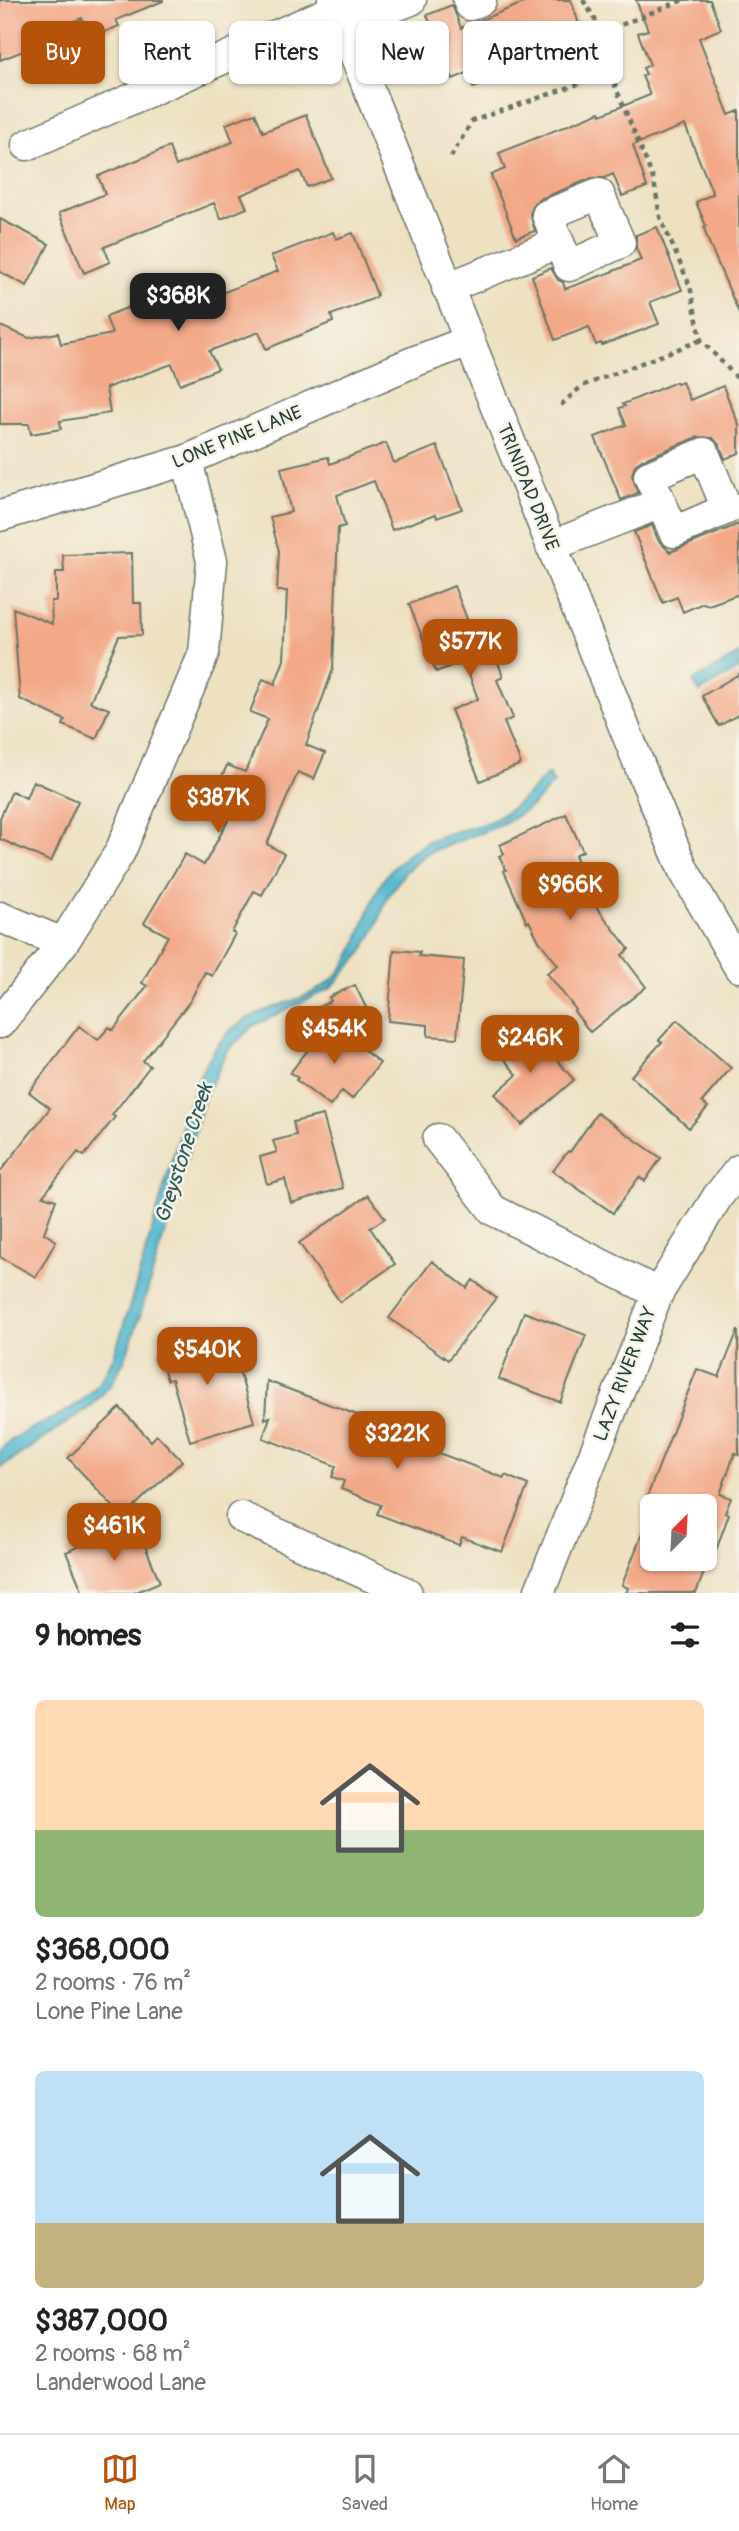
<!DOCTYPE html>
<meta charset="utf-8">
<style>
:root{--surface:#fff;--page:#f6f6f6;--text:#222;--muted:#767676;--line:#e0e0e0;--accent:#b45309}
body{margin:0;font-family:Pangolin,sans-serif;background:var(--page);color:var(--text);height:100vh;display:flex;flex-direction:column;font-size:26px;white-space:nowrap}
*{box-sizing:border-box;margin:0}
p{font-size:23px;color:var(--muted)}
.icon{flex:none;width:38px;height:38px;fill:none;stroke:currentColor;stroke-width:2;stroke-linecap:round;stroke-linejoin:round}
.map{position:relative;height:1593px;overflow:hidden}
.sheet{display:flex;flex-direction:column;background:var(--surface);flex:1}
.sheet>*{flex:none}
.top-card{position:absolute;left:21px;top:21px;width:698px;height:63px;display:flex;gap:14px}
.needle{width:46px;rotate:24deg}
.controls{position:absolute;left:640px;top:1494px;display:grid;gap:14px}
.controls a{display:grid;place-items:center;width:77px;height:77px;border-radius:10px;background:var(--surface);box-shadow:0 2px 5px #0004;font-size:35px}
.price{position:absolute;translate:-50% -60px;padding:0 16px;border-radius:14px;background:var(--accent);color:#fff;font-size:23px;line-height:46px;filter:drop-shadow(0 2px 4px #0008)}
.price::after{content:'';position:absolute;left:50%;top:42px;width:21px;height:16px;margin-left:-10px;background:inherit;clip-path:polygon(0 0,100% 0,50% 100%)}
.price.selected{background:#222;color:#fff}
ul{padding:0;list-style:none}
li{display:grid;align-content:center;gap:14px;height:371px;padding:0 35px}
li span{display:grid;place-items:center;height:217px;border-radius:10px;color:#555}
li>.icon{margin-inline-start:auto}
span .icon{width:126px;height:126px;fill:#fffc;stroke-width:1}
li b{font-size:30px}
h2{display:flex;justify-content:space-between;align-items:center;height:84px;padding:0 35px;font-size:30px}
.pill{padding:0 24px;border-radius:10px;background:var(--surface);box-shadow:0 2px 5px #0004;font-size:24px;line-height:63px}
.pill.selected{background:var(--accent);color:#fff}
.tabs{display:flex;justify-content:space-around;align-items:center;height:98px;border-top:2px solid var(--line);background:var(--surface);font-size:19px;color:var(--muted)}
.tabs a{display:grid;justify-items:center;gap:4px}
.tabs .selected{color:var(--accent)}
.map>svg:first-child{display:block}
.water{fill:#51b7cf;stroke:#387a82;stroke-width:2}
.building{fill:#f3a887}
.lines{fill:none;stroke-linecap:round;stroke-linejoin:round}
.minor-casing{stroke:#677666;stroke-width:33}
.path{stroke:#677666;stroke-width:4.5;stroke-dasharray:5 5;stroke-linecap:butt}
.minor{stroke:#fff;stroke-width:30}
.labels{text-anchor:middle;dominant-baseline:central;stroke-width:5;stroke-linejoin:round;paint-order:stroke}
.street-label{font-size:19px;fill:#1f3d34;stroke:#f7f3e8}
.water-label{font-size:21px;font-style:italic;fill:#2c5c5b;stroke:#f7f3e8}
</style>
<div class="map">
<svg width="739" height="1593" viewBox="0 0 739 1593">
<rect width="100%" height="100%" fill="#f7f3e8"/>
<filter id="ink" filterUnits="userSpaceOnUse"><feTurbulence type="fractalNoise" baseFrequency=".0143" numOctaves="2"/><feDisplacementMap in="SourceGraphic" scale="14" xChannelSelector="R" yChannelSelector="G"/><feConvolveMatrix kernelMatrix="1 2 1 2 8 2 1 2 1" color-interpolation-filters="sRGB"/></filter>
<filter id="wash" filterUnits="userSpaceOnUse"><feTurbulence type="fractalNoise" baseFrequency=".00686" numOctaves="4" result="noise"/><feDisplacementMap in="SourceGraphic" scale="28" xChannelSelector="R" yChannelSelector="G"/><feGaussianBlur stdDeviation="1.57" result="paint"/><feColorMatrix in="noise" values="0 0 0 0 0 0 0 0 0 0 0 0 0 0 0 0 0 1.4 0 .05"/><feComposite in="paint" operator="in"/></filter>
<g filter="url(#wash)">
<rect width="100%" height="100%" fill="#eee1c2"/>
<path class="water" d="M739,654V669L700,692L693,681Z
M548,774L554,783L534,804L514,818L488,830L427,853L405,872L387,898L377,926L361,954L331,988L253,1026L227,1051L205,1097L139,1319L124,1361L110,1386L90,1407L0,1468V1450C32,1418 73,1422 102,1378C115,1360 120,1335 127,1314C144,1262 157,1209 173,1157C185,1115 196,1069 225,1036C253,1004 306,1006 336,976C365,946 364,899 392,869C403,857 421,844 435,838C453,830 474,829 491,821C514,809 530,793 548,774Z"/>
<g id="blocks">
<path class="building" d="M0,0H163V1L116,20L119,26L90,38L82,18L28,39L31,48L0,60Z
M531,0H571L580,27L548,40L556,60L500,82L499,80L473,88L467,73L453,79L427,15L452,5L461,28Z
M636,0H710L721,29L699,38L729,115L739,111V313L707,238L704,227L706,226L696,202L713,194L685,125L633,145L647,187L622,196L613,174L604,178H592L540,199L534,204L530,214L535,231L516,238L491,175L505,169L499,153L600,112L601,115L650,95L642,76L646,74L643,68L650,65L638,33L648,30Z
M255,113L263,132L306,115L331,178L307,187L300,171L241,195L247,208L221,219L214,203L104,247L110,262L84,273L59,213L105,194L98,176L169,147L176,166L233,142L226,124Z
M0,219L49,244L27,286L0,272Z
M657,227L682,290L650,302L659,324L602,345L601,343L596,345L589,327L555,340L532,276L551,268L558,280L563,282L565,289L606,274L641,260L636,248V235Z
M333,232L336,239L353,233L377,295L375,298L331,315L333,322L266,349L259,332L209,351L218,369L180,384L172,364L106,388L110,413L60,421L61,429L31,434L29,424H0V326L29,338L58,333L61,344L112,334L106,317L109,315L180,287L181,291L215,278L222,293L278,271L271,256Z
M676,382L677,384L682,382L690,400L723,386L739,425V453L725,459L720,446L713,438L697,437L642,460L635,465L632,475L638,493L621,500L595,437L626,425L619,408L625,406L623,404Z
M386,443L394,463L437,446L462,509L437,518L436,514L392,530L374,481L337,495L345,526L338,528L333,669L306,745L325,753L314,779L298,772L267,844L284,854L262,895L254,891L232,932L235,934L212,976L205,972L190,1001L143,1061L150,1066L112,1115L115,1117L84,1156L78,1152L43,1196L56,1200L44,1233L56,1241L36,1277L0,1257V1172L50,1108L29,1092L79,1026L98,1040L109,1027L113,1030L147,986L142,983L168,936L144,923L185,854L204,865L238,802L215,793L227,765L245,772L268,719L250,712L263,679L275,684L284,660L287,591H277L279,551L270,517L291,512L281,468L328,457L330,464Z
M739,524V594L709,605L703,603L683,612L677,597L663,603L634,532L652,525L658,540L670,552Z
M132,553L133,603H141L142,635L119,636L90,702L109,709L96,739L63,725L65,720L20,699L13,608L52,624L51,601H56V572H64L63,555Z
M454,586L471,629L491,621L503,650L495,653L503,677L497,680L513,718L504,722L521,764L480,781L451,710L478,699L464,661L436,672L409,604Z
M739,674V714L719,726L702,696Z
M33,781L78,801L51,862L0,839V818L12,791L26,798Z
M566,814L583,851L575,855L592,893L587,895L629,949L622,955L646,987L590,1032L574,1011L576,1010L547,973L558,965L539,941L529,921L527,923L504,871L506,870L499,856L504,854L500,845Z
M394,950L420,952L419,956L464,960L457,1038L428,1036V1025L388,1021Z
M355,985L372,1020L307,1013L331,1001L329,997Z
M677,1020L731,1068L702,1102L708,1107L689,1128L631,1076L662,1042L659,1040Z
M329,1023L380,1063L352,1099L342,1091L330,1106L296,1080L298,1078L290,1073Z
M507,1029L518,1042L532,1031L574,1080L522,1125L495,1094L517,1075L491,1043Z
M597,1113L661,1158L645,1181L639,1177L613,1213L553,1171L568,1151L570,1152Z
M323,1115L343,1188L291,1203L285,1179L267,1184L260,1157L277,1152L273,1141L296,1135L293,1122Z
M368,1195L385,1218L370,1228L395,1264L340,1302L299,1243Z
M432,1261L467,1288L473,1280L496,1298L448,1360L389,1318Z
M524,1312L586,1335L560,1402L499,1379Z
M738,1330L739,1455L735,1453L720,1494L731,1498L725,1513L729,1514L708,1572L705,1570L696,1593H626L628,1588L622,1585L651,1511L653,1559H705V1507H653L655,1500L647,1497L697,1369L719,1377Z
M214,1334L219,1351L234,1353L254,1422L190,1441L172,1379L167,1380L158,1350Z
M267,1381L392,1428L389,1434L504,1478L505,1475L528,1485L502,1552L462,1537L459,1545L377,1514L381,1505L341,1489L344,1481L332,1477L336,1466L263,1438L270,1417L265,1419Z
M120,1408L151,1441L157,1435L182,1461L123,1517L68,1458Z
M135,1522L160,1582L134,1593H83L66,1552Z"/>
</g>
</g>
<g filter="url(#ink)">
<use href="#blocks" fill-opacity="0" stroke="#677666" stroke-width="2"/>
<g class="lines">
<g class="minor-casing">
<path id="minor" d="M333,0L643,774L683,869L739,967
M468,0L470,5L481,0
M27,145L336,9H388L411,0
M599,194L620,243L569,266L547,215Z
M447,288L558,243
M704,453L727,509L674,532L649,476Z
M0,516L187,460L413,362L469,341
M551,546L661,503
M0,917L63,943
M0,1023L63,943L120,852L204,653L212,561L187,460
M438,1139L493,1210L658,1293
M241,1517L407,1593
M539,1593L658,1293L718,1196L739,1170"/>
</g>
<path class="path" d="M583,0L603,32L610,73L654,181L660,217L690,286L701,340L739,380
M603,32L683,0
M451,157L472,121L610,73
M561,405L582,386L701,340"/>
<use href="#minor" class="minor"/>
</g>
</g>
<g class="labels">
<g class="street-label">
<text transform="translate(237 437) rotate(-22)">LONE PINE LANE</text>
<text transform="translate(528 487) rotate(68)">TRINIDAD DRIVE</text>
<text transform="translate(625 1374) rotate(-69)">LAZY RIVER WAY</text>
</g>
<g class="water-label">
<text transform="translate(184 1153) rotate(-72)">Greystone Creek</text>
</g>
</g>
</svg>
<div class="controls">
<a><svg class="needle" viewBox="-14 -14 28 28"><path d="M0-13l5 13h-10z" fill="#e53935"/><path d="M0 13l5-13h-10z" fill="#767676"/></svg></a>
</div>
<b class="price selected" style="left:178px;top:333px">$368K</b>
<b class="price" style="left:470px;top:679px">$577K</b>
<b class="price" style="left:218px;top:835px">$387K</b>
<b class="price" style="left:570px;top:922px">$966K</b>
<b class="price" style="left:334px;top:1066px">$454K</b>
<b class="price" style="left:530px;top:1075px">$246K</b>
<b class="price" style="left:207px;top:1387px">$540K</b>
<b class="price" style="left:397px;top:1471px">$322K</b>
<b class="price" style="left:114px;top:1563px">$461K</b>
<div class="top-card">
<a class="pill selected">Buy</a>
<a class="pill">Rent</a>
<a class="pill">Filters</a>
<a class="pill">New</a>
<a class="pill">Apartment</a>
</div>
</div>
<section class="sheet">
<h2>9 homes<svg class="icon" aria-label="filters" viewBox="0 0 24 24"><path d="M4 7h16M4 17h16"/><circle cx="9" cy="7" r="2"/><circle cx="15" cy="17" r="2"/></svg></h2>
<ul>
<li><span style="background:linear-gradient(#ffd9b3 60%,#8fb573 0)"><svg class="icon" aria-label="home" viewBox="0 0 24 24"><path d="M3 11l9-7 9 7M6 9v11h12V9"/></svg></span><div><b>$368,000</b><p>2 rooms · 76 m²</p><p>Lone Pine Lane</p></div></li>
<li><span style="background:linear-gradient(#bfe0f5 70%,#c2b280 0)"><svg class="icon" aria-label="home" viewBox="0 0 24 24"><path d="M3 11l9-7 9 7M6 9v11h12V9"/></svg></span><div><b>$387,000</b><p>2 rooms · 68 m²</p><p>Landerwood Lane</p></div></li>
</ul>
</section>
<nav class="tabs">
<a class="selected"><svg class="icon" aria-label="map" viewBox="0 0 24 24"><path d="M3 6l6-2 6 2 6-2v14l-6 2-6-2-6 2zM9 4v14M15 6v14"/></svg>Map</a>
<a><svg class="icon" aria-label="saved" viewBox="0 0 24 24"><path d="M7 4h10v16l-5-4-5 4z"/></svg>Saved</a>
<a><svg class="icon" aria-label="home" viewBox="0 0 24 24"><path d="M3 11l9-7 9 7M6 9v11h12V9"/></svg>Home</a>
</nav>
